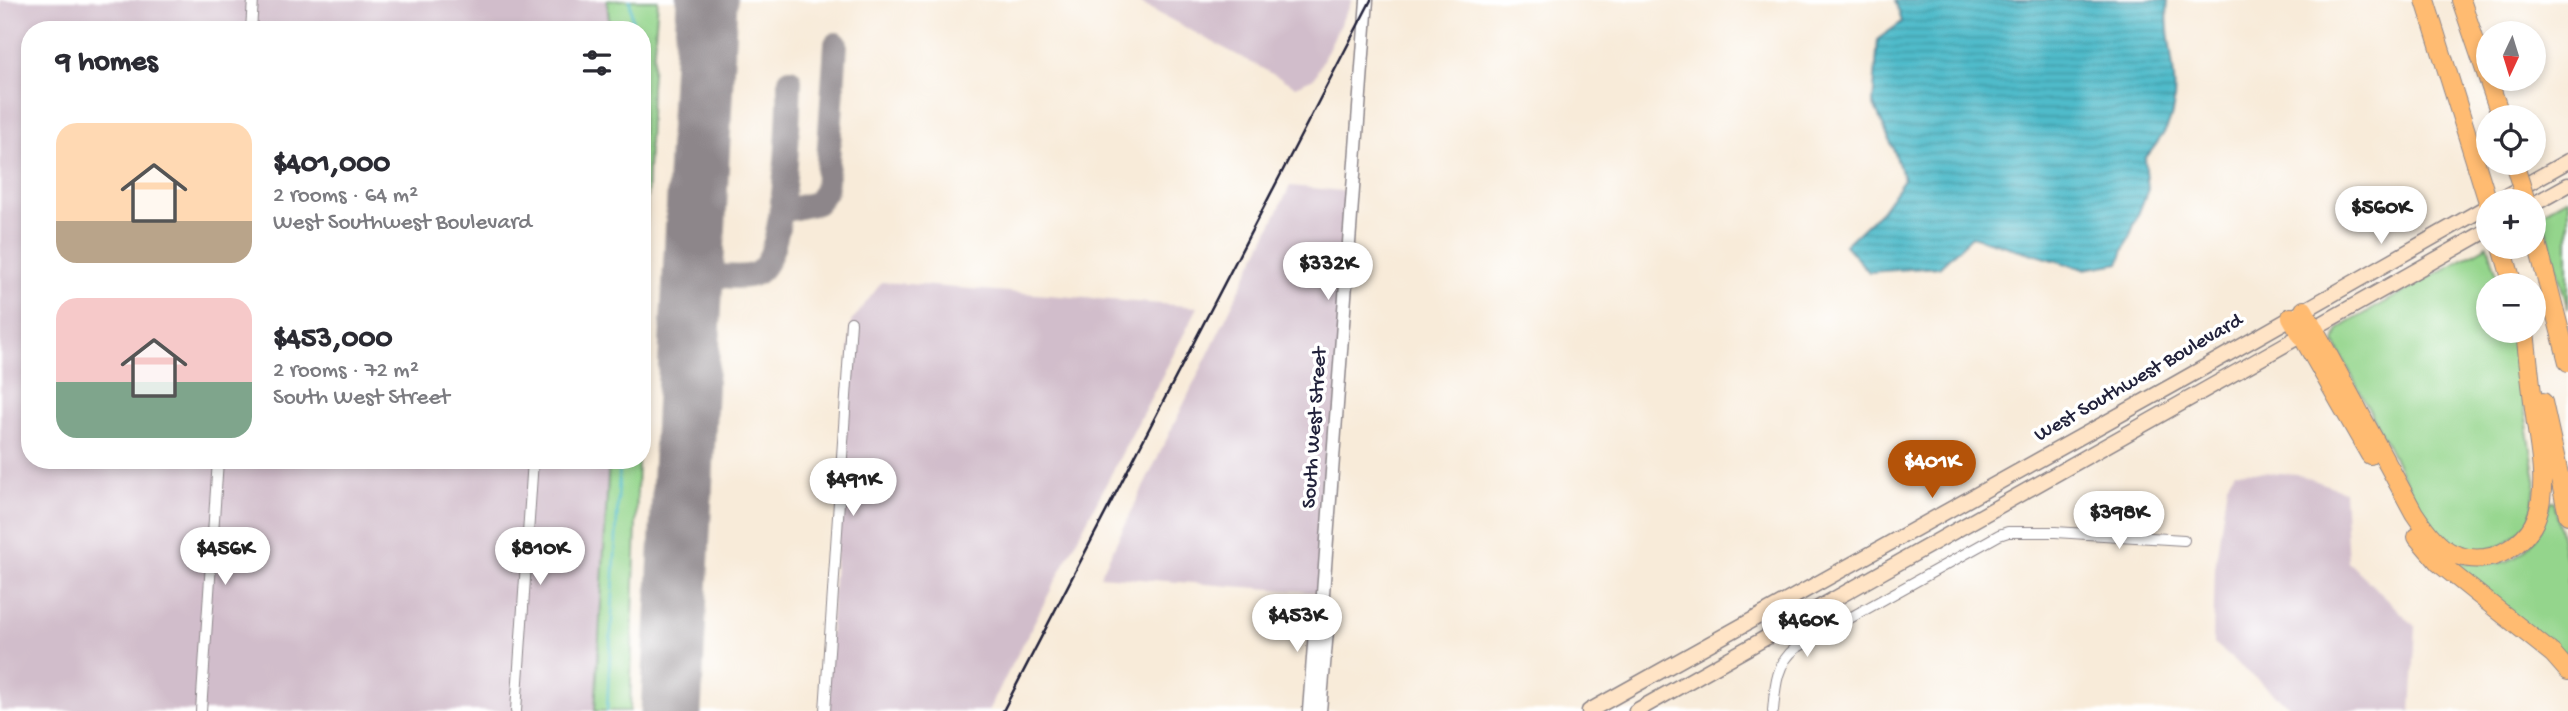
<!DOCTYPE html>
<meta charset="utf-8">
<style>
:root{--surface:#fff;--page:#f7f7f7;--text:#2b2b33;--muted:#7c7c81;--accent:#b45309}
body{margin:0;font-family:"Gochi Hand",sans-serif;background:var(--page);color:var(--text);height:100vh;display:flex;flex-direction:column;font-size:26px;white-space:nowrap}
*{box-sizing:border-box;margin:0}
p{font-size:23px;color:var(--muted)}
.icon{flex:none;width:38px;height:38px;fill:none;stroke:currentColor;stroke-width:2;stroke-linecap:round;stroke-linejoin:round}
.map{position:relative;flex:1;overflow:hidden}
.panel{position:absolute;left:21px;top:21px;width:630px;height:448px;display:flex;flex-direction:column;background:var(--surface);border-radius:28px;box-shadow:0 4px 10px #0003}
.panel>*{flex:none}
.needle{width:46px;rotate:184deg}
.tools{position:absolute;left:2476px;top:21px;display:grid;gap:14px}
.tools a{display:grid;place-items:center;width:70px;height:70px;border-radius:50%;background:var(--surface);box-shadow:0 4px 10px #0003;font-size:35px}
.price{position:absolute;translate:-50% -60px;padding:0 16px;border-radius:24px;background:#fff;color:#222;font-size:23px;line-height:46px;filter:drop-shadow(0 2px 4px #0008)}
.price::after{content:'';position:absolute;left:50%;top:42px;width:21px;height:16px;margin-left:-10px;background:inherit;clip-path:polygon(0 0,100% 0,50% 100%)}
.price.selected{background:var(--accent);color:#fff}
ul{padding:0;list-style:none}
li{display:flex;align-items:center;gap:21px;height:175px;padding:0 35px}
li span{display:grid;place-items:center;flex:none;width:196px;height:140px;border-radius:21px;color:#555}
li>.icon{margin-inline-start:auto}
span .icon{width:84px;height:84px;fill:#fffc;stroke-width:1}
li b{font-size:30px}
h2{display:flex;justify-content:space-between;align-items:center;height:84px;padding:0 35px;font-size:30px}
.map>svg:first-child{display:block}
.industrial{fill:#d1bdcb}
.grass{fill:#94d58c;stroke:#5b7c64;stroke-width:2}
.water{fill:url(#water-rules);stroke:#386e82;stroke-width:2}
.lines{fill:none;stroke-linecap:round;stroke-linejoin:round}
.stream{stroke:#4fbbca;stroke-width:2.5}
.taxiway{stroke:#8d868a;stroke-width:24}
.runway{stroke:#8d868a;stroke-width:61}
.minor-casing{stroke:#8d868a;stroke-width:12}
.tertiary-casing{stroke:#8d868a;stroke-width:15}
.secondary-casing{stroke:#8d868a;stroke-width:17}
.motorway-casing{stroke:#8d868a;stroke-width:20}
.minor{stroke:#fff;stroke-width:10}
.tertiary{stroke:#fff;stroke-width:12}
.secondary{stroke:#ffe4c6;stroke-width:14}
.motorway{stroke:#ffbb71;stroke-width:18}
.rail{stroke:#22223b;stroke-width:2.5}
.motorway-bridge-casing{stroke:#8d868a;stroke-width:20;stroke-linecap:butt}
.motorway-bridge{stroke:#ffbb71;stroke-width:18}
.labels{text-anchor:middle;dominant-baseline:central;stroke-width:7;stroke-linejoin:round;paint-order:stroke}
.street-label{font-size:21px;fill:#22223b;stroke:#fff}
</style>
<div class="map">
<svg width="2568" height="711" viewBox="0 0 2568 711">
<defs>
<pattern id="water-rules" width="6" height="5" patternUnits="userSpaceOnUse" patternTransform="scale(1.75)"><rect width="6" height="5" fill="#4fbbca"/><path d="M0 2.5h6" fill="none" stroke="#4198a5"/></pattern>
</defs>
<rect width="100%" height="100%" fill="#fff"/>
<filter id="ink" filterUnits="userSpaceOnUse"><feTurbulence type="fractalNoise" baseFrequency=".0143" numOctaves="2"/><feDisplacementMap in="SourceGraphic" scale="14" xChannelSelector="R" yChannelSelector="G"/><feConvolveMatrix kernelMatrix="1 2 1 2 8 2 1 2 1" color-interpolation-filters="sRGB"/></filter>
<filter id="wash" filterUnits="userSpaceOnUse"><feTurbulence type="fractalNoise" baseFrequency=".00686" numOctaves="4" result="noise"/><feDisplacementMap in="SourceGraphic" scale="28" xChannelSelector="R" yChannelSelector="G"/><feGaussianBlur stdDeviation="1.57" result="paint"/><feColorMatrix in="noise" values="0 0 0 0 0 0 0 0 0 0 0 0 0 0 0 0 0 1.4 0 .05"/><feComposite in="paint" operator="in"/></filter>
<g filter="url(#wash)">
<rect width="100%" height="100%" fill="#f8ebd9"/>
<path class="industrial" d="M0,0H607L610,30H477L366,22L365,30H30V460H609L595,711H0Z
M1134,0H1352L1314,78L1295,86Z
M1290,186L1353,192L1323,593L1100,576Z
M882,282L1198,307L988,711H825L851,322Z
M2235,471L2297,474L2344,491L2348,562L2416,627L2411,711H2295L2213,643L2215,569L2227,484Z"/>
<path class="grass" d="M607,0H658L651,86L642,342V30H610Z
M2568,198V309L2541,213Z
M2488,245L2500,285H2488V331H2512L2536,480L2530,522L2503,545L2485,551L2462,549L2445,543L2427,523L2335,343L2339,329L2348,323Z
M609,460H638L630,711H595Z
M2550,501H2554L2568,569V663L2449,565L2453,562C2468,562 2485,565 2499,563C2530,558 2543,528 2550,501Z"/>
<path class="water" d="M1895,0H2168C2163,41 2184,83 2169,123C2164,136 2153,148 2145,159L2148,189L2119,263L2084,269L1972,236L1939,267L1869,272L1845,245L1881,211L1904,179L1893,148L1873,103L1878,39L1902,22Z"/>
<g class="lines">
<path class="stream" d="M630,0L633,30
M607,711L620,460"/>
<path class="taxiway" d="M782,211L817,203L826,190L836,44
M693,273C709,274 744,281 757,273C788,255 788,116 790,80"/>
<path class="runway" d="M671,711L707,0"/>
</g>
</g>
<g filter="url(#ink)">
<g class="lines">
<g class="minor-casing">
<path id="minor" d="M251,30L253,0
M201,711L218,460
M516,711L533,460
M825,711L851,322
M1773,711C1775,688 1776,663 1796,648L1999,535L2008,532H2055L2184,540"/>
</g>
<g class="tertiary-casing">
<path id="tertiary" d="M1309,711L1316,618L1322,607L1367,0
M1320,711L1328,619L1322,607"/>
</g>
<g class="secondary-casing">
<path id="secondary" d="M2497,201L2568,161
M2534,204L2568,185
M1589,711L2175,384L2488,206
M1636,711L2488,230"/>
</g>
<g class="motorway-casing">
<path id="motorway" d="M2425,0L2488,202
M2461,0L2501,117
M2534,231L2568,362
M2502,247L2513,285
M2304,310L2414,513C2432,540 2448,562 2485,558C2507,555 2530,537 2537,516C2548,485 2539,448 2535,416C2531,387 2528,359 2525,331
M2291,317L2370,455
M2543,402L2568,515
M2417,537L2439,563L2553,654L2568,671"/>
</g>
<use href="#minor" class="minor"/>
<use href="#tertiary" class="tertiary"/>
<use href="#secondary" class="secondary"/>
<use href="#motorway" class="motorway"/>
<path class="rail" d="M1003,711L1371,0"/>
<g class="motorway-bridge-casing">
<path id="motorway-bridge" d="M2514,163L2526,201"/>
</g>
<use href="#motorway-bridge" class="motorway-bridge"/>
</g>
</g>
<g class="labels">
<g class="street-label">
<text transform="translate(2139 379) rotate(-30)">West Southwest Boulevard</text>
<text transform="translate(1316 428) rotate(-86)">South West Street</text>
</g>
</g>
</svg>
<div class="tools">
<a><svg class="needle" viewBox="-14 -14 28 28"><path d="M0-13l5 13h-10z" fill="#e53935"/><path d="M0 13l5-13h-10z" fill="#7c7c81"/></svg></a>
<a><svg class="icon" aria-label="locate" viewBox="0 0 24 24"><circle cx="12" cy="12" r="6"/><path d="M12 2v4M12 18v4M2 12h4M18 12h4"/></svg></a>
<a>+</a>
<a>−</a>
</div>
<b class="price" style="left:2381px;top:246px">$560K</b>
<b class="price" style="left:1328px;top:302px">$332K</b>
<b class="price selected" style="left:1932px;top:500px">$401K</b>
<b class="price" style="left:853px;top:518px">$491K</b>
<b class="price" style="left:2119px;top:551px">$398K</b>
<b class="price" style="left:225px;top:587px">$456K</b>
<b class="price" style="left:540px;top:587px">$810K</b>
<b class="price" style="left:1297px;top:654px">$453K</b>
<b class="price" style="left:1807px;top:659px">$460K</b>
<section class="panel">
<h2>9 homes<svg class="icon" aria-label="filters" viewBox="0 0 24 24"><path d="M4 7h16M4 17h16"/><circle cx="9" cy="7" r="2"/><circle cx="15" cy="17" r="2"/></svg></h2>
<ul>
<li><span style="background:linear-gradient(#ffd9b3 70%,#b9a48a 0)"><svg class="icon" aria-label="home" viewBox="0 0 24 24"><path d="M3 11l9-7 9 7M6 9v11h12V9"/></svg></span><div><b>$401,000</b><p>2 rooms · 64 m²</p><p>West Southwest Boulevard</p></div></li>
<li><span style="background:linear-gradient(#f6c9c9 60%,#7fa58c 0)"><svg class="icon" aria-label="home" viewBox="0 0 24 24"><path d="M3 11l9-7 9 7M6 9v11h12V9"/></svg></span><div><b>$453,000</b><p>2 rooms · 72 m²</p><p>South West Street</p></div></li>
</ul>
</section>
</div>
